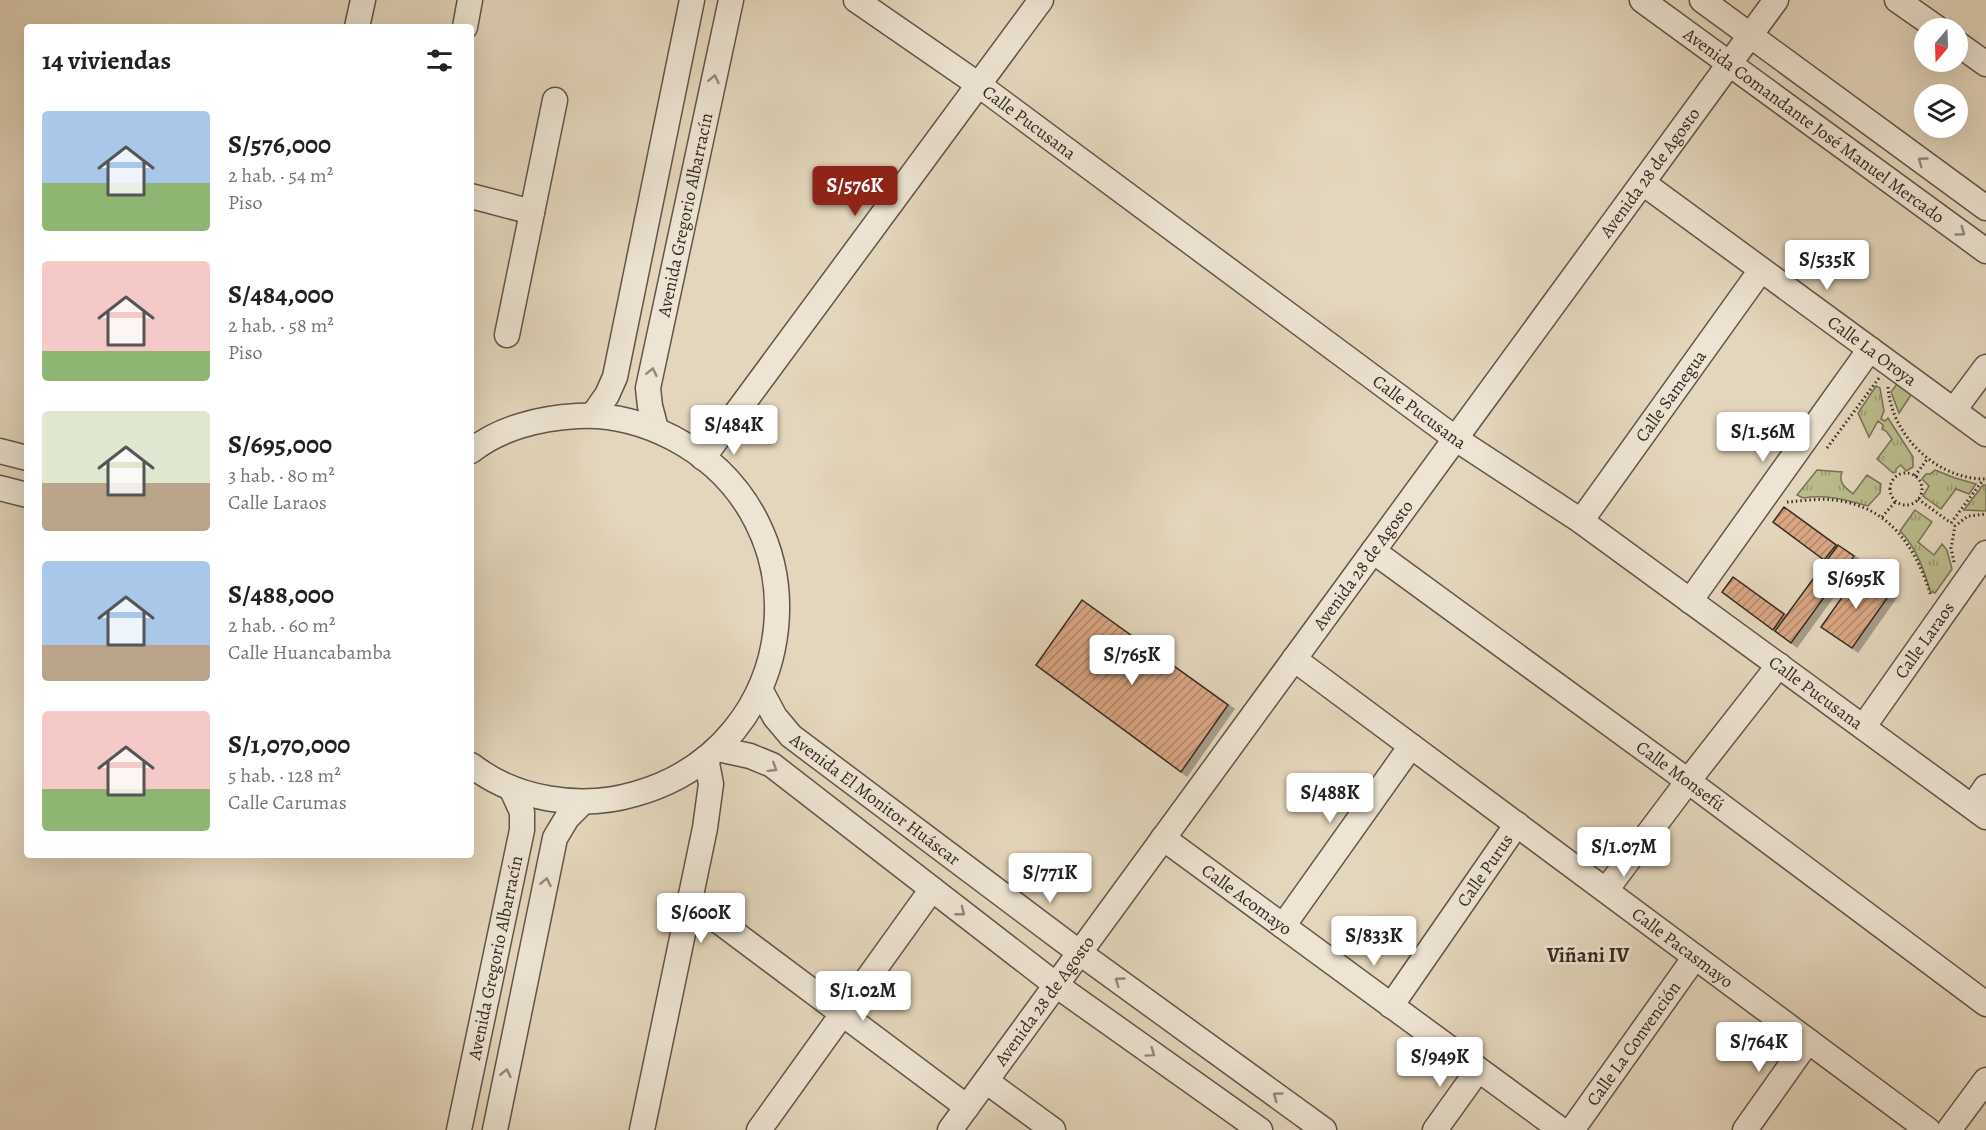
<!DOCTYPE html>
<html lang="es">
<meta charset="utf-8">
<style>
:root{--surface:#fff;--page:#f6f6f6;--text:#202124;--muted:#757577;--accent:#8f2418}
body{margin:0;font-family:Alegreya,serif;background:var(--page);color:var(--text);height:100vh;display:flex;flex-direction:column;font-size:22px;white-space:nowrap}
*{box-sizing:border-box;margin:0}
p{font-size:20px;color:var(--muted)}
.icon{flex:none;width:33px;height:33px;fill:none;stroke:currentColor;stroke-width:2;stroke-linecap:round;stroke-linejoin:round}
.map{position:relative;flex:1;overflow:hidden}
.panel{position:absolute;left:24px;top:24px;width:450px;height:834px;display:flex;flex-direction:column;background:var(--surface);border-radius:6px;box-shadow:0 6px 24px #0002}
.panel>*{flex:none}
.needle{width:39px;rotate:199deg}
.buttons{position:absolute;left:1914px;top:18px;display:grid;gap:12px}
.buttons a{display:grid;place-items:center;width:54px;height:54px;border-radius:50%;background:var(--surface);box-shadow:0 6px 24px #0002;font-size:30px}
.price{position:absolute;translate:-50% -51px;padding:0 14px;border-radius:6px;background:#fff;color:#222;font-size:20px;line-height:39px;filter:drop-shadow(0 2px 3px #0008)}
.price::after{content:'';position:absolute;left:50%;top:36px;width:18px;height:14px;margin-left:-9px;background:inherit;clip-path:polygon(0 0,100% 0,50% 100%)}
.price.active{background:var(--accent);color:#fff}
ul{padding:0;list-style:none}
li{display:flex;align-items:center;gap:18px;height:150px;padding:0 18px}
li span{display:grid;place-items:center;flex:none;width:168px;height:120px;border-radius:6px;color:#555}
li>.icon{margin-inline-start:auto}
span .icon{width:72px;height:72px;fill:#fffc;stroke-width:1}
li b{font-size:26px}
h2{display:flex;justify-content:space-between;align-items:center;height:72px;padding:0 18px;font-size:26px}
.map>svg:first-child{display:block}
.grass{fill:url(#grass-tufts);stroke:#787257;stroke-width:1.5}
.building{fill:url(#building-hatch);stroke:#362922;stroke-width:1.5;filter:url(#shadow)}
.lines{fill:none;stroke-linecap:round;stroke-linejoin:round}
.minor-casing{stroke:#625448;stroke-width:27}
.path{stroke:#362922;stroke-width:3;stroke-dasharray:1.5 3;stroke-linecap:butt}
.minor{stroke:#ede4d3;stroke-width:24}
.oneway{stroke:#92867a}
.labels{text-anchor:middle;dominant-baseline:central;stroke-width:5;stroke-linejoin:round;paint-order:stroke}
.street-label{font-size:18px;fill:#362922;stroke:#ede4d3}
.quarter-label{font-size:21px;font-weight:bold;fill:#362922;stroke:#ede4d3}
</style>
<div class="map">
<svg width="1986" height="1130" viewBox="0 0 1986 1130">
<defs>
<pattern id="grass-tufts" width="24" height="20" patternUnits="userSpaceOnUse" patternTransform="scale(1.5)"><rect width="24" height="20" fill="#bbbc8c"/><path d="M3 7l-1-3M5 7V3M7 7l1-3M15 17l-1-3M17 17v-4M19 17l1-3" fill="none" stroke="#999972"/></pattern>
<pattern id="building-hatch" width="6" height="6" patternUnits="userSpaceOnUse" patternTransform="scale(1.5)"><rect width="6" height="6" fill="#dba785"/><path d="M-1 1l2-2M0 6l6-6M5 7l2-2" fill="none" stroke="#b2886c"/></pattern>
<filter id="shadow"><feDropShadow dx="6" dy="4" stdDeviation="0" flood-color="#0004"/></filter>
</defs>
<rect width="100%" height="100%" fill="#e4d6bc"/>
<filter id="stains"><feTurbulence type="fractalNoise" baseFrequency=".00333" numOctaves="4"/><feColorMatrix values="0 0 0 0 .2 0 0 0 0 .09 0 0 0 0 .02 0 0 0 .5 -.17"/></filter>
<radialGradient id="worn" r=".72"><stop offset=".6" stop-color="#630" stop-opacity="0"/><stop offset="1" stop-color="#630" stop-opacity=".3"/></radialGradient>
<path class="grass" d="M1899,381L1913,392L1899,413L1891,392Z
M1876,386L1880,388L1884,411L1881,419L1885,421L1888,418L1913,457V467L1906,471L1901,465L1896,469V472L1893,473L1877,459L1892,439L1886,431L1882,429L1883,425L1878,421L1869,437L1858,413Z
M1817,470L1842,472C1838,483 1845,487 1853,494L1867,475L1881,484L1880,493L1868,506C1846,500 1826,494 1803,498L1797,495Z
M1935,470L1955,478L1976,484L1969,494L1956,489L1941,509L1923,496L1929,486L1922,479L1926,474H1930Z
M1983,485H1986V511L1964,510Z
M1915,510L1932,522L1918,542L1934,555L1942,544L1947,550L1952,569L1935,593L1930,591C1924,569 1916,547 1900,531Z"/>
<path class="building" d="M1784,507L1836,545L1824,560L1773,522Z
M1838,545L1854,556L1791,643L1775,631Z
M1860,572L1890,594L1852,648L1821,627Z
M1733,577L1784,614L1773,630L1722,592Z
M1082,600L1228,705L1181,772L1036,665Z"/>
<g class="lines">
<g class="minor-casing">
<g id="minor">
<path id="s1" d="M856,0L979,85L1456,439L1581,521L1986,817"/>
<path id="s2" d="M1642,0L1986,251"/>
<path d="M1702,0L1986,208"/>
<path d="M1897,0L1937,28"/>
<path d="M357,27L363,0"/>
<path d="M465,27L470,0"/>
<path d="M1958,44L1986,64"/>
<path id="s3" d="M1643,183L1986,434"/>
<path d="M471,196L532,212"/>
<path d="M507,335L555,100"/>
<path d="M1954,410L1986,367"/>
<path d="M593,415L607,395L615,377L692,0"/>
<path id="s4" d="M656,429L650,406L648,388L731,0"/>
<path d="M0,451L27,458"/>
<path d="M471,451C500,428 540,418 577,416C611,414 642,422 673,438C829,520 804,747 635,794C581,810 516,800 471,765"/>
<path d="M703,458L1041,0"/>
<path d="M0,488L27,495"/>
<path id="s5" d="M1581,521L1761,270"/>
<path id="s6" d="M1373,551L1688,781L1986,1004"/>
<path d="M1690,601L1870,349"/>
<path id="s7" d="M1294,659L1928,1130"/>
<path id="s8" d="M760,689L775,717L791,736L1080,953L1324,1130"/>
<path id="s9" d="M1864,726L1986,553"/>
<path d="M718,749L750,756L772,765L1056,985L1260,1130"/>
<path d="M1973,806L1986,787"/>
<path id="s10" d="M1163,838L1561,1130"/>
<path d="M1606,890L1688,781L1779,665"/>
<path d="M689,899L967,1107"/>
<path d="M1283,926L1411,746"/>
<path id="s11" d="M1391,1006L1517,824"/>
<path d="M986,1081L1053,1130"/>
<path id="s12" d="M459,1130L522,830V812L511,788"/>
<path d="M495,1130L555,838L567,818L583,802"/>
<path d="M642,1130L705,828L711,784L706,758"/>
<path d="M759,1130L932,889"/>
<path id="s13" d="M950,1130L1776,0"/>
<path d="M1435,1130L1478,1070"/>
<path id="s14" d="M1572,1130L1695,957"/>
<path d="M1745,1130L1808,1041"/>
<path d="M1949,1130L1986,1080"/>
</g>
</g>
<path class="path" d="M1888,387C1891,435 1937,480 1986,479
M1827,448L1879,378
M1890 489a16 16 0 1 1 32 0a16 16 0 1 1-32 0Z
M1915,476L1928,458
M1918,499L1951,523
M1787,502C1802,501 1819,498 1834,500C1889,506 1916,547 1931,596
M1882,517L1896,501
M1951,523L1983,480
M1954,562L1951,548L1955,526L1968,516L1986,514"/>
<use href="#minor" class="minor"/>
</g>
<defs><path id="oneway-chevron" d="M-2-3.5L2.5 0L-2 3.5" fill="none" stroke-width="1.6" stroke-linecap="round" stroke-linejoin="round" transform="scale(1.5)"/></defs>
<g class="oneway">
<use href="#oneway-chevron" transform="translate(714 79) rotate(-78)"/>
<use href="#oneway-chevron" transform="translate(1922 161) rotate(-144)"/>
<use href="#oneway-chevron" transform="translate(1961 232) rotate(36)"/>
<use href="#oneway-chevron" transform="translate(652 372) rotate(-78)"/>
<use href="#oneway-chevron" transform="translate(773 768) rotate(32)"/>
<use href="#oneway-chevron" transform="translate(546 882) rotate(-78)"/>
<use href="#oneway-chevron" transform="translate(961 912) rotate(38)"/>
<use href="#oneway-chevron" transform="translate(1119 981) rotate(-144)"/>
<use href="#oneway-chevron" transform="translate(1151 1053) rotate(35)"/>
<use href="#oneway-chevron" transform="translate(506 1073) rotate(-78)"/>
<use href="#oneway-chevron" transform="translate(1277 1096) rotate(-144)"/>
</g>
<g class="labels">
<g class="street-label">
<text stroke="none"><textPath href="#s1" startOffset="212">Calle Pucusana</textPath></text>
<text stroke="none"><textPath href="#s2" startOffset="213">Avenida Comandante José Manuel Mercado</textPath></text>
<text stroke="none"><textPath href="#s13" startOffset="1186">Avenida 28 de Agosto</textPath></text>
<text stroke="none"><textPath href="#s4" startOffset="219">Avenida Gregorio Albarracín</textPath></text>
<text stroke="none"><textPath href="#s3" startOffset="284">Calle La Oroya</textPath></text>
<text stroke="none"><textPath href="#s5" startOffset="154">Calle Samegua</textPath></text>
<text stroke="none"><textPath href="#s1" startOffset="698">Calle Pucusana</textPath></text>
<text stroke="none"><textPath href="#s13" startOffset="700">Avenida 28 de Agosto</textPath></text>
<text stroke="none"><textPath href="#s9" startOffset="105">Calle Laraos</textPath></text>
<text stroke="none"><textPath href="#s1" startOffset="1184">Calle Pucusana</textPath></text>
<text stroke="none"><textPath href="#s6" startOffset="381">Calle Monsefú</textPath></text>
<text stroke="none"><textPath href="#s8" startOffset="162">Avenida El Monitor Huáscar</textPath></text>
<text stroke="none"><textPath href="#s11" startOffset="165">Calle Purus</textPath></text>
<text stroke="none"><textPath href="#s10" startOffset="104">Calle Acomayo</textPath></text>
<text stroke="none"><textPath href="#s7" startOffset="484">Calle Pacasmayo</textPath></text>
<text stroke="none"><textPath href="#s12" startOffset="176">Avenida Gregorio Albarracín</textPath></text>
<text stroke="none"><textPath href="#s13" startOffset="160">Avenida 28 de Agosto</textPath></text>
<text stroke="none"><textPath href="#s14" startOffset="106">Calle La Convención</textPath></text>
</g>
<g class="quarter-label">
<text x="1588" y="955">Viñani IV</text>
</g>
</g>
<rect width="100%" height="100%" filter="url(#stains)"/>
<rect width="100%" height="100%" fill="url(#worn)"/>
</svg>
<div class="buttons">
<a><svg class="needle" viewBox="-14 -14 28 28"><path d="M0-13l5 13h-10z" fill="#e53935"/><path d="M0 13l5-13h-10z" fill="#757577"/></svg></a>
<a><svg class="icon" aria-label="layers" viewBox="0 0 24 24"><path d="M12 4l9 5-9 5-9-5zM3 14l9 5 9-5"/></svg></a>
</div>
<b class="price active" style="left:855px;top:217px">S/576K</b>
<b class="price" style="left:1827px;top:291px">S/535K</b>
<b class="price" style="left:734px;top:456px">S/484K</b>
<b class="price" style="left:1763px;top:463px">S/1.56M</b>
<b class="price" style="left:1856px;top:610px">S/695K</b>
<b class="price" style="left:1132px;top:686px">S/765K</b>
<b class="price" style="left:1330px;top:824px">S/488K</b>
<b class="price" style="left:1624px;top:878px">S/1.07M</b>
<b class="price" style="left:1050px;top:904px">S/771K</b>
<b class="price" style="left:701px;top:944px">S/600K</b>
<b class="price" style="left:1374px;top:967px">S/833K</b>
<b class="price" style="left:863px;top:1022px">S/1.02M</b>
<b class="price" style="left:1759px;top:1073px">S/764K</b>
<b class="price" style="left:1440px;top:1088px">S/949K</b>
<section class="panel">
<h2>14 viviendas<svg class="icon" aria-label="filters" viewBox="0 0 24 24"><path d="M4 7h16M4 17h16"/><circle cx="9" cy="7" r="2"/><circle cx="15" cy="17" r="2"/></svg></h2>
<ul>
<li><span style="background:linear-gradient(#a9c7e8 60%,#8fb573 0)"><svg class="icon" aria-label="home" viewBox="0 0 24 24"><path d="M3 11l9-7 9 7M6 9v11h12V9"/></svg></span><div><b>S/576,000</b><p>2 hab. · 54 m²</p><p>Piso</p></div></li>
<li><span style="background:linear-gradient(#f6c9c9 75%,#8fb573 0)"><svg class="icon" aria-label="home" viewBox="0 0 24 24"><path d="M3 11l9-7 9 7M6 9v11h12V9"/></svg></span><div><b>S/484,000</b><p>2 hab. · 58 m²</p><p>Piso</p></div></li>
<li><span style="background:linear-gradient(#dfe7d0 60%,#b9a48a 0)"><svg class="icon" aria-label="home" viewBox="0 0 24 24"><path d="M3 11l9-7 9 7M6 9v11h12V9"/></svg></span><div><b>S/695,000</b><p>3 hab. · 80 m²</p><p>Calle Laraos</p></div></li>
<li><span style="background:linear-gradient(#a9c7e8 70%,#b9a48a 0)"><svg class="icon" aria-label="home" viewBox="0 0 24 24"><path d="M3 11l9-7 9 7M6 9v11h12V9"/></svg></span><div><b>S/488,000</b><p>2 hab. · 60 m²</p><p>Calle Huancabamba</p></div></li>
<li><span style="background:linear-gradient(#f6c9c9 65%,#8fb573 0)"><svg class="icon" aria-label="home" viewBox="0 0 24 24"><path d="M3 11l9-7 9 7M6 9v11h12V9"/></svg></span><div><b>S/1,070,000</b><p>5 hab. · 128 m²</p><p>Calle Carumas</p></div></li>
</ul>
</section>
</div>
